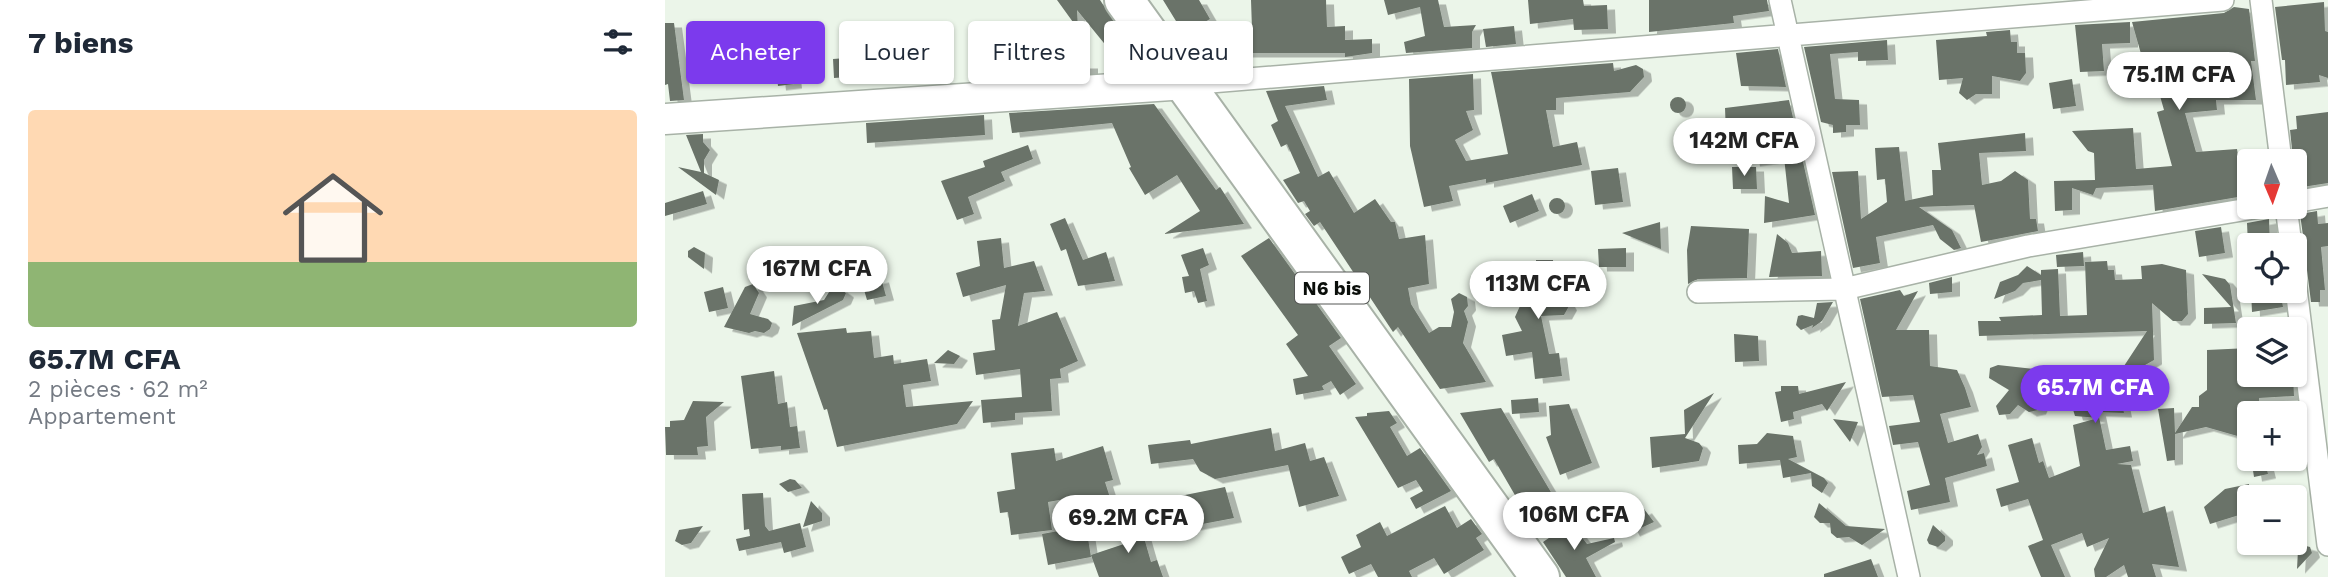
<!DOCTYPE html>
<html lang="fr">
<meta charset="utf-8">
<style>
:root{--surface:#fff;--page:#f6f6f7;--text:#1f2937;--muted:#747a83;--line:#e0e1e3;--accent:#7c3aed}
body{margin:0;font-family:"Work Sans",sans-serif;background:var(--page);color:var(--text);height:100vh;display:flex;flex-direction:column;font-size:26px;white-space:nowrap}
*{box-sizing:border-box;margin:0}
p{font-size:23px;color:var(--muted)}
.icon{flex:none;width:38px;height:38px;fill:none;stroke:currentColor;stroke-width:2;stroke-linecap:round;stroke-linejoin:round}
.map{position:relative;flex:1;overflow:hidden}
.details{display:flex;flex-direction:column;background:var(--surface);width:665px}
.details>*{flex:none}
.guide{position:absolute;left:21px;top:21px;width:665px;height:63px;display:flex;gap:14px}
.needle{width:46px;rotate:178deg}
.tools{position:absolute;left:1572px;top:149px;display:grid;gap:14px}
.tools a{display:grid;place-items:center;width:70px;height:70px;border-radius:7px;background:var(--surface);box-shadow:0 2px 5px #0004;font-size:35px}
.price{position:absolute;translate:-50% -60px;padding:0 16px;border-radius:24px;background:#fff;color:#222;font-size:23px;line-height:46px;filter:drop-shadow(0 2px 4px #0008)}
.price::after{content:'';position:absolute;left:50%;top:42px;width:21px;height:16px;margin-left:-10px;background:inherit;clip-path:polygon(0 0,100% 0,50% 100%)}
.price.on{background:var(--accent);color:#fff}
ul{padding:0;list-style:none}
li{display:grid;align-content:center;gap:14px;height:371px;padding:0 28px}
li+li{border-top:2px solid var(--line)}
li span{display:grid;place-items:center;height:217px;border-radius:7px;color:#555}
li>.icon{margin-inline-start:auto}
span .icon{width:126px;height:126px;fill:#fffc;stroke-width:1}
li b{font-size:30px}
h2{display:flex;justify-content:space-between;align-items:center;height:84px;padding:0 28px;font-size:30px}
.pill{padding:0 24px;border-radius:7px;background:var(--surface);box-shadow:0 2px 5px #0004;font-size:24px;line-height:63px}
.pill.on{background:var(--accent);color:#fff}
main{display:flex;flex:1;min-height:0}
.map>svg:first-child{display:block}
.building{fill:#6a7369;filter:url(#shadow)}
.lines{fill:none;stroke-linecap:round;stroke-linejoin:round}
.street-casing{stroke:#a8b2a7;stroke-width:24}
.secondary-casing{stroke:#a8b2a7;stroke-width:33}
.highway-casing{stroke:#a8b2a7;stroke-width:42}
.street{stroke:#fff;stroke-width:21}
.secondary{stroke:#fff;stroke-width:30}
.highway{stroke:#fff;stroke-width:38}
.labels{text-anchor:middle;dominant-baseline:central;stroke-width:7;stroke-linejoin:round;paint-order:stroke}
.shield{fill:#fff;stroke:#545654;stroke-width:2}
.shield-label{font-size:19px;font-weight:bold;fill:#0a0e0a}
</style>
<main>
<section class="details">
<h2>7 biens<svg class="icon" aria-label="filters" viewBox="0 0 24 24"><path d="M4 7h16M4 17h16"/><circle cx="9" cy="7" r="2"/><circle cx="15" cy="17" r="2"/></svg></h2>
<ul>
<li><span style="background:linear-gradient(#ffd9b3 70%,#8fb573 0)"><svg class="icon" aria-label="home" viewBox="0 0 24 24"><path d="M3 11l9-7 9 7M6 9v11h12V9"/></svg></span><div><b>65.7M CFA</b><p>2 pièces · 62 m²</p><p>Appartement</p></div></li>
</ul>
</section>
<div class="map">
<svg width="1663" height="577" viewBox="0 0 1663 577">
<defs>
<filter id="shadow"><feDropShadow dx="8" dy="4.5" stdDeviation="0" flood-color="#0004"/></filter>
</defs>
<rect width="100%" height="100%" fill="#ebf5e9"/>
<path class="building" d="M392,0H435L472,56L461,64H456L412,10L413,29Z
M498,0H534L545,19L519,34Z
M586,0H661L662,27L680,26V40L707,39V53L680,57V43V53H579V59L534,62L528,42L578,40L577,29H587Z
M719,0H773L779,27L811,25L807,32V48L741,53L739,42L760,36L755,7L723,15Z
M863,0H918L919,6L942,5L943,29L909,30L908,19L865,24Z
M984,0H1102L1104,11L1068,16L1069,23L984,32Z
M1659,2L1660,31L1663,32V78L1654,75L1655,82L1621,85L1620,60H1617L1610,7Z
M1569,7L1584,9L1590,61H1586L1591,100H1551L1552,110L1520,113L1531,152L1572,149L1579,196L1490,211L1488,185L1431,188L1428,195L1407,188V210L1390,211L1389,181L1430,180L1429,153L1423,151L1407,131L1468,128L1471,169L1507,166L1492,112L1499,110L1487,68H1480L1467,22L1559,13Z
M1465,22V43L1437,44L1439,71L1415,72L1410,25Z
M0,23H9L19,100L5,101L3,84L0,85Z
M849,26L851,44L821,47L818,29Z
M1345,30L1346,42H1352V53H1360L1361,73L1355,81L1327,76V94H1311L1302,100L1294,93L1298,78L1274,80L1271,40L1322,36L1321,32Z
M1222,40L1223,60L1193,61V52L1165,54L1170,99L1194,100L1195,125H1181V132L1168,133V125L1156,122L1139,47Z
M61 50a9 9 0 1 1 18 0a9 9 0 1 1-18 0Z
M1113,49L1121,87L1076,86L1071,53Z
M195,57L196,76L169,78L168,59Z
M414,57V64H425V73L343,77V59Z
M126,58L129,84L113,86L110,60Z
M948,63L949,71L971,65L978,69L979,77L965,92L891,98V110H881L888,147L912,142L917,165L821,183V179L784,186L788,201L759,207L745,146L744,79L808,74L809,110L801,111L808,130L790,140L801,161L843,154L826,72Z
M1407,79L1411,106L1388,109L1384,83Z
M659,86L662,100L620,106L653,177L664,171L689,213L710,199L726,222H730L734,239L760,235L764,284L743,288L746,304L764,333L774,327H786L789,312L786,299L794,293L802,297L803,306L799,311L803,322L798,343L821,382L775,389L733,327L728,332L655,222L649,226L640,214L645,211L639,201L633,203L618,180L635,173L622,144L616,147L606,125L613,121L601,91Z
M1005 105a8 8 0 1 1 16 0a8 8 0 1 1-16 0Z
M1124,100L1150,215L1099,223L1100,196L1124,203L1119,157L1087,162L1082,133L1061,134L1060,108Z
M489,104L551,190L555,187L579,224L499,234L535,211L512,175L480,195L464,168L466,167L447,123L347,133L344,113Z
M1663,112V183L1631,188L1625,130L1632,129L1631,116Z
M319,115L320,135L202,143L201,123Z
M1360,133L1361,151L1314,153L1317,185L1336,181L1350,171L1363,180L1365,219H1371L1373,231L1316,242L1309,205L1254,207L1287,230L1296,248L1289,250L1275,239L1268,225L1211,237L1215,263L1188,268L1167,172L1193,171L1196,219L1222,202L1220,179L1212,180L1210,148L1234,147L1240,201L1268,195L1267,170H1276L1273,143Z
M38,134V142L45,150L39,160V173L54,180L51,195L13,167L36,172L21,135Z
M363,145L368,159L336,172L340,181L303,197L309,214L292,220L276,181L320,167L318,161Z
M1067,167H1091L1092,189H1068Z
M953,168L958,202L930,205L926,171Z
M38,191L42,204L0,216V203Z
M867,194L874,211L845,223L838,206Z
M884 206a8 8 0 1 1 16 0a8 8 0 1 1-16 0Z
M1652,211L1653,224L1663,223V246L1656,247L1660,290H1655V302H1646L1642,270L1637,262L1639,243L1635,214Z
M400,218L418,260L441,252L450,281L413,286L401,249L396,251L385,224Z
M1604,219L1605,245H1583L1582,223Z
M995,222L996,249L957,233Z
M1026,226L1084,229L1082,278L1033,279L1023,284L1022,250Z
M1556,227L1560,253L1534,257L1530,231Z
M1112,234L1123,243L1127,253L1156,251L1157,276L1104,277Z
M336,238L339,268L369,261L380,291L359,293L353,326L392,312L413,361L395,369L396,378L385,379L387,411L350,413V420L318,423L316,400L357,397L355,369L311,375L308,353L330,350L327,320L335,319L341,285L298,297L291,273L315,266L312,241Z
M604,238L676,338L664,346L691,384L675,395L666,381L657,386L659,390L631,395L628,379L643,376L621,344L633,335L576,256Z
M29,247L40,253L39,269L23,257V251Z
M538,248L544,265L535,269L542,301L533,303L529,291L520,293L517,277L524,276L516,255Z
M961,248V267H934L933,249Z
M1418,252L1419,266L1392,267L1391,255Z
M871,260H888L889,278L903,289L900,299L904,306L899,315L876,316L884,354L894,353L897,376L870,379L867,352L841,356L837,335L857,331L850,317L855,306L850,296L856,290L866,288L871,277Z
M1442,261L1443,270H1449L1450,280L1477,279L1476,266L1497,264L1521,270L1523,314L1517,321H1508L1487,303L1489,360L1473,369L1461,368L1459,374L1465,373L1443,391L1456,398L1459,413L1433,412L1441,450L1465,446L1468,461L1452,464L1466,465L1478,513L1500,506L1514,567L1487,564L1491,577H1463L1459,565L1441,577H1430L1429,569L1444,538L1422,547L1417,533L1386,545L1400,577H1376L1363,546L1378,540L1363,499L1336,507L1331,489L1354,482L1343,445L1367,438L1374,463L1378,461L1384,478L1415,466L1408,425L1433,418L1410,416L1401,387L1404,380L1442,375L1447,368L1459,366L1482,331L1314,336L1313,321H1336L1334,317L1377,315L1376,280L1358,283L1350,291L1329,299L1335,282L1353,275L1362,266L1376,275V270L1393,269L1395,316L1422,315L1420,262Z
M1537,274L1560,279L1565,285L1571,323L1539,324V308L1566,307Z
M1287,277V292L1265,294L1264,283Z
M216,278L221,296L202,300L197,283Z
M88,284L94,293L85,314L103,319L107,323L105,329L99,333L90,331L84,333L59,327L80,287Z
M58,287L63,308L44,312L39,292Z
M174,288L181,293L178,300L127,326L129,306L159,300L166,289Z
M1235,290L1239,296L1253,291L1231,330H1264L1265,366L1292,370L1300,388L1306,407L1275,414L1283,443L1313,434L1317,447L1312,455L1319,453L1322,466L1280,478L1285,502L1246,510L1242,491L1265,485L1253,442L1228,445L1224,426L1255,422L1248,395L1217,397L1195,299Z
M1586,290H1615L1618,307L1587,312Z
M1168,302L1157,321L1147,328L1148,325L1136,330L1131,325L1133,316L1137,315L1149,318L1152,303Z
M181,328L182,333L206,331L209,358L228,355L229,364L262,359L266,381L238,385L241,407L308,401L292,424L172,447L162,409L159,410L132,333Z
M1069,334L1093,336L1094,361L1070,362Z
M1584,348V374H1628L1629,396L1594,398L1595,413H1584L1576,437L1541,427L1510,434V460L1502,461L1493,409L1509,408L1510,433L1527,407H1534V396L1542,390V350Z
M283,350L295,356L289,364L269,363Z
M1333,365L1370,369L1369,392L1377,401L1373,410L1364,412L1353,405L1345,414L1334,415L1331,406L1344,390L1324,378L1325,368Z
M109,371L113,404L122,402L125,427L132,426L135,448L116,450V446L86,449L76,376Z
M1181,382L1162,411L1157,404L1128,412L1129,419L1116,422L1110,392L1116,391V386H1133L1134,394Z
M1049,393L1020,438L1034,443L1038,448L1034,461L987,468L985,437L1020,434L1019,410Z
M873,398L874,412L847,414L846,400Z
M28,401L59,402L41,417L43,446L32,447L33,455H1L0,427H5V421L19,420Z
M904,404L927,463L895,475L881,437L886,435L884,406Z
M836,408L893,504L865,521L829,459L824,462L795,413Z
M724,411L732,423L725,427L742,456L755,448L786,491L751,509L745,498L758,491L751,480L733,488L690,417L702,416V413Z
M1168,419L1193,422L1185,442Z
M606,428L610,451L640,443L645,461L659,457L674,496L634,507L623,465L550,479L535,471L528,459L486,464L483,445L525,440L526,444Z
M1102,433L1128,436L1132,457L1123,459L1159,478L1163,483L1157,493L1147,486L1146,473L1118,478L1115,460L1074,464L1073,445L1092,444Z
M438,446L448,480L440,482L447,504L427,509L423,495L383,502L387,530L346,535L343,512L335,513L332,492L350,489L346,453L389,448L391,461Z
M1586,458H1599L1603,474L1589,477Z
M125,479L130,480L137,488L123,492L114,484Z
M1584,484V512L1545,524L1539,507L1560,489Z
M560,487L569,518L506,530L500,499Z
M98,493L100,526L104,531L135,523L141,547L119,553L116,542L74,551L71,539L85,536L84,529L79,530L77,494Z
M146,501L157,513V521L138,527Z
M1154,503L1181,526L1220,529L1197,545L1184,537L1172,538L1166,533L1165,523H1155L1149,517Z
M780,506L792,528L806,519L817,534L811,538L819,550L779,574L769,558L744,571L747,577H713L706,564L684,574L676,557L696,547L691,535L715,522L722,536Z
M979,509L989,522L967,532L960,518Z
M471,510L486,562L492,560L498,577H434L426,555L465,542L456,515Z
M906,523L922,544L949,538L950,542L921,558L931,577H901L878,542Z
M1268,525L1280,536V541L1273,547L1264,544L1262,540Z
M38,526L26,543L17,545L10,541L14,530Z
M421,526L426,557L383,565L377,534Z
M1637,545L1645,547L1647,553L1632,569L1633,550Z
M1206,559L1213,577H1159V574Z"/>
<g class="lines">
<g class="street-casing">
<path id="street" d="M1115,0L1244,577
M1596,0L1616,161
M521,84L1558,0
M1629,202L1663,196
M1621,206L1626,245
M1629,272L1663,545
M1033,292L1179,289L1363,246L1601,206"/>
</g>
<g class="secondary-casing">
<path id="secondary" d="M0,119L521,84"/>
</g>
<g class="highway-casing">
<path id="highway" d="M459,0L875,577"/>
</g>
<use href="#street" class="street"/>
<use href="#secondary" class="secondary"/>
<use href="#highway" class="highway"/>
</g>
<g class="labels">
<rect class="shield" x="630" y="272.5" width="74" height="31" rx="5"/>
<g class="shield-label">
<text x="667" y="288">N6 bis</text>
</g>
</g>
</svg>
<div class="tools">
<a><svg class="needle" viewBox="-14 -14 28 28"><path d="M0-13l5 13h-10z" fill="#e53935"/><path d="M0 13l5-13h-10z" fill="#747a83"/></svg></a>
<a><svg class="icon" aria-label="locate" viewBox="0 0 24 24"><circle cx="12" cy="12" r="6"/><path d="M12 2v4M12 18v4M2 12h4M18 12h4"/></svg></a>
<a><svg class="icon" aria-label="layers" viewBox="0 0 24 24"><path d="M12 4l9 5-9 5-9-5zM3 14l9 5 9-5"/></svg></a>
<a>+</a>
<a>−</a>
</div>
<b class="price" style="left:1514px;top:112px">75.1M CFA</b>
<b class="price" style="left:1079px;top:178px">142M CFA</b>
<b class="price" style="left:152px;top:306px">167M CFA</b>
<b class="price" style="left:873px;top:321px">113M CFA</b>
<b class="price on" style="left:1430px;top:425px">65.7M CFA</b>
<b class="price" style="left:909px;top:552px">106M CFA</b>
<b class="price" style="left:463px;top:555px">69.2M CFA</b>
<div class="guide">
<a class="pill on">Acheter</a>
<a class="pill">Louer</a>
<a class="pill">Filtres</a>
<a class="pill">Nouveau</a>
</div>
</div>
</main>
